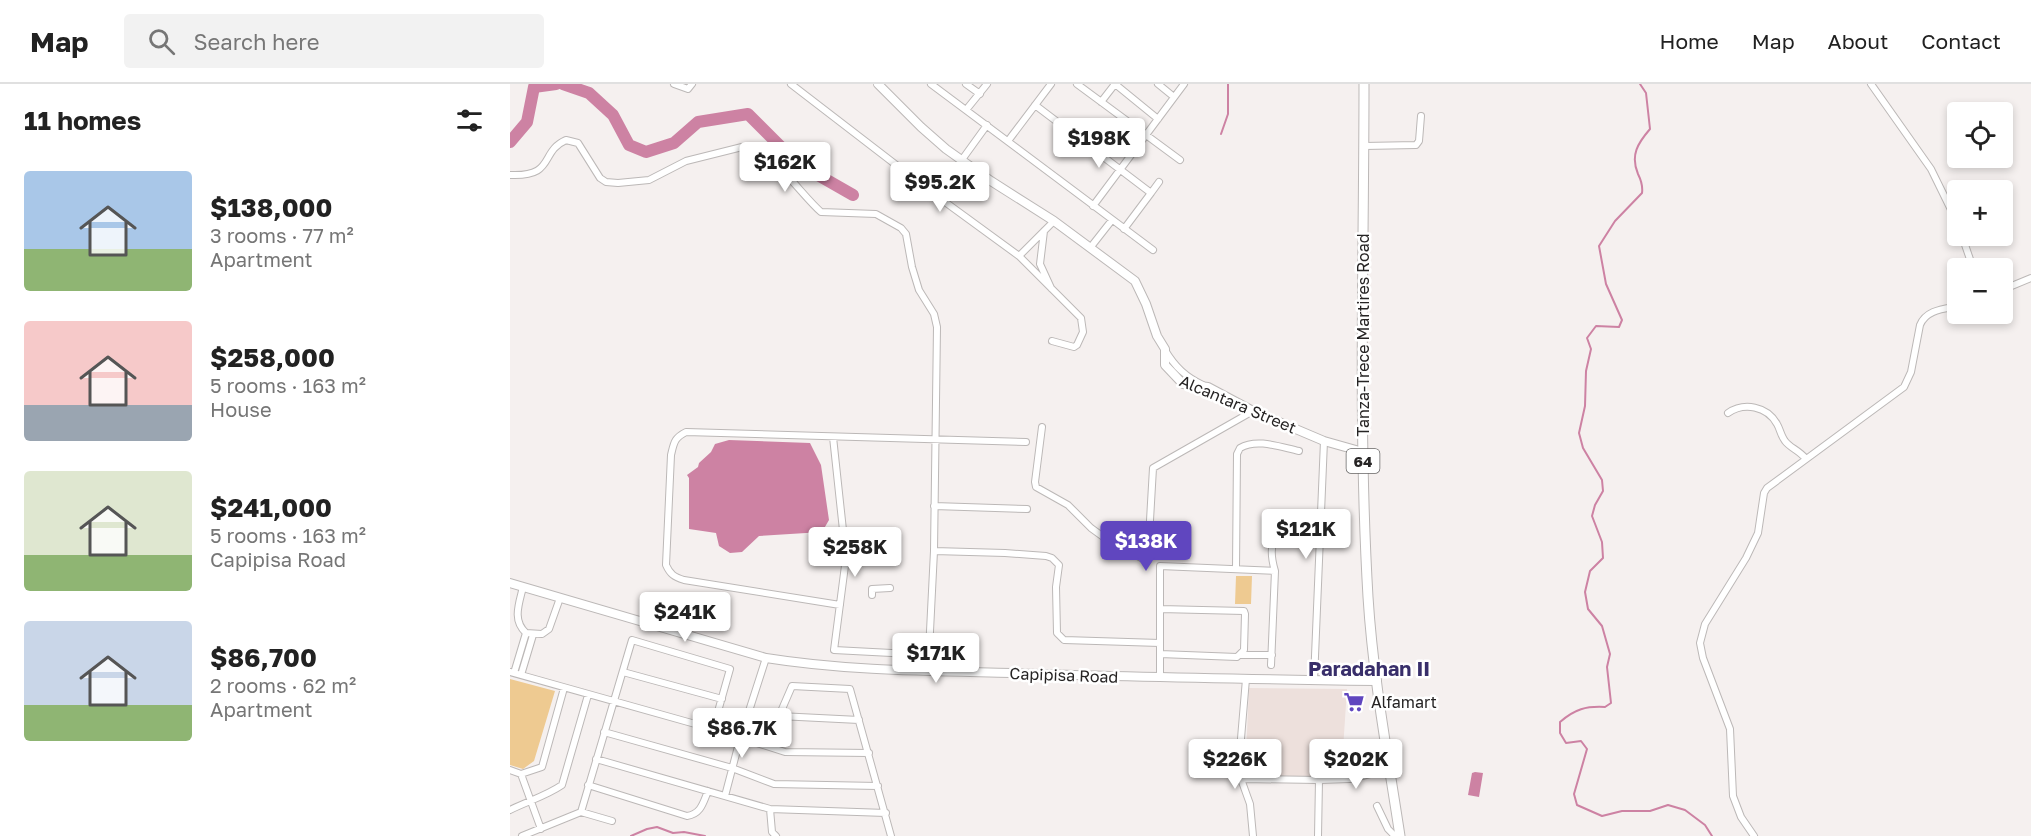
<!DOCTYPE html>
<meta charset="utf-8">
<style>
:root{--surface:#fff;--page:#f2f2f2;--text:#222;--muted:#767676;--line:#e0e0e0;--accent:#6046bf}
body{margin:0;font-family:"Golos Text",sans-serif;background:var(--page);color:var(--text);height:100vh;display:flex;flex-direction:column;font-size:22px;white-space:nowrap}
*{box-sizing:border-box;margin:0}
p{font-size:20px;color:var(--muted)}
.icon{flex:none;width:33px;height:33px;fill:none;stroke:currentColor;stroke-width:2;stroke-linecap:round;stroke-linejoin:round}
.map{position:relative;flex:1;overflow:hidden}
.drawer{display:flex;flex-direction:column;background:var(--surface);width:510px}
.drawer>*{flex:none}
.fabs{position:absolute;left:1437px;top:18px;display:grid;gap:12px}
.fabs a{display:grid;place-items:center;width:66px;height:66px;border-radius:6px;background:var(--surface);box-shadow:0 3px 9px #0003;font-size:30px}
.price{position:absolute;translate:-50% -51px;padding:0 14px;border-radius:6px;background:#fff;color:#222;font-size:20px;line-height:39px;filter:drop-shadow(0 2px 3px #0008)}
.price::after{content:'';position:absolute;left:50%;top:36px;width:18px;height:14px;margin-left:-9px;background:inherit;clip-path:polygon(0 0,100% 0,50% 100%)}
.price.selected{background:var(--accent);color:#fff}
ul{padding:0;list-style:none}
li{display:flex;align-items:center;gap:18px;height:150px;padding:0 24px}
li span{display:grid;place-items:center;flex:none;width:168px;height:120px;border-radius:6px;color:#555}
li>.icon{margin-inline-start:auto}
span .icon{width:72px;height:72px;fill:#fffc;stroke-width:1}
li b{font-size:26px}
h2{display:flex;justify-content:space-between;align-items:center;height:72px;padding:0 24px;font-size:26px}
header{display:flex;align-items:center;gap:36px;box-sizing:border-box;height:84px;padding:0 30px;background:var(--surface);border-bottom:2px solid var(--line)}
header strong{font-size:28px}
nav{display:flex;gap:33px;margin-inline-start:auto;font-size:21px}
.search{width:420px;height:54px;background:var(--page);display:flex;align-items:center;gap:15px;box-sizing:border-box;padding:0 21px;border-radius:6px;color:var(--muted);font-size:22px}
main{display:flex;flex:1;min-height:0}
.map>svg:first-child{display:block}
.built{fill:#ede0dc}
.green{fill:#eeca91}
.water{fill:#cd82a3}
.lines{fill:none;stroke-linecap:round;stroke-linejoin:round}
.stream{stroke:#cd82a3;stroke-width:2}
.river{stroke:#cd82a3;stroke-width:12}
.minor-casing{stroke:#bcb8b7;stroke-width:8}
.tertiary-casing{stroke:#bcb8b7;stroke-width:10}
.secondary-casing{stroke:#bcb8b7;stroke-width:10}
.primary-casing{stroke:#bcb8b7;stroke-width:11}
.minor{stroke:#fff;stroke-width:6}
.tertiary{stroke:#fff;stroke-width:8}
.secondary{stroke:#fff;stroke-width:8}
.primary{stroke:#fff;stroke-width:9}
.labels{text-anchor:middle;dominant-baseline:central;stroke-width:5;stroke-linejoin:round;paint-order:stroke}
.shield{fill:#fff;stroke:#676666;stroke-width:1.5}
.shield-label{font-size:15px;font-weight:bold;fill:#262424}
.street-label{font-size:16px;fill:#262424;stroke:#fff}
.poi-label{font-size:16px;fill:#262424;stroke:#fff;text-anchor:start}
.quarter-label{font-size:20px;font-weight:bold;fill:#382e6a;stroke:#fff}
</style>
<header>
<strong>Map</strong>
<div class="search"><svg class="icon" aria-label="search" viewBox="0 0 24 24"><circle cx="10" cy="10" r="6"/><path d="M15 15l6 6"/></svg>Search here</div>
<nav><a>Home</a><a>Map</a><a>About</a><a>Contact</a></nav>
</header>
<main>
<section class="drawer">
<h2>11 homes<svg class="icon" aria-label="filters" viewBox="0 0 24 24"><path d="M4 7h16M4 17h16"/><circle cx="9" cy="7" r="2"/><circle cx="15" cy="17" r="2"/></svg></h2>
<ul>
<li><span style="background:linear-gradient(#a9c7e8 65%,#8fb573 0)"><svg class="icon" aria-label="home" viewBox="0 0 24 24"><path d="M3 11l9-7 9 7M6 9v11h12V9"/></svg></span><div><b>$138,000</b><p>3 rooms · 77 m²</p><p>Apartment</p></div></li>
<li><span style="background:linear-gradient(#f6c9c9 70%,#9aa5b1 0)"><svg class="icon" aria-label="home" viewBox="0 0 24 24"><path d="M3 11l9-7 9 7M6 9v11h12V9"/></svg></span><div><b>$258,000</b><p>5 rooms · 163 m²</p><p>House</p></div></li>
<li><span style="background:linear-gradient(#dfe7d0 70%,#8fb573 0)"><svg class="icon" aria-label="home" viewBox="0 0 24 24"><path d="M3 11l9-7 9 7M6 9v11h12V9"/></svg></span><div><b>$241,000</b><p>5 rooms · 163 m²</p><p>Capipisa Road</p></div></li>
<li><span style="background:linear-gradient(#c9d6e8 70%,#8fb573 0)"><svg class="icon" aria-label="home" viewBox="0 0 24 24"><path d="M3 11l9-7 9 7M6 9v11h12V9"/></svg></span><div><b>$86,700</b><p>2 rooms · 62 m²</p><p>Apartment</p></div></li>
</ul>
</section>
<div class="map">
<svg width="1521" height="752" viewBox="0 0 1521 752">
<rect width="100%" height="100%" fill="#f5f0ef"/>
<path class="built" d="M739,604L837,605L831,695L735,692Z"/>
<path class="green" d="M726,492H742L741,520H725Z
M0,595L45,607L24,677L13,685L0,681Z"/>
<path class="water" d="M219,356L300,359L311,381L319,436L312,448L249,452L232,468L220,469L209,462L206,449L179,445V394L177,391L188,383L189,379L201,368L205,360Z
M965,688L973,689L969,713L958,711L962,689Z"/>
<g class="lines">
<path class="stream" d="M1130,0L1136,9L1140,45C1128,59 1120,71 1128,90C1131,96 1133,102 1132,109L1105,137L1089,162L1096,200L1112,236L1109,243L1086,242L1077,254L1081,265L1076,287L1075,322L1069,349L1073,364L1092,396L1093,407L1085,421L1082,432L1092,458L1093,474L1080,487L1075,508L1078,525L1092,542L1100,570L1097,583L1101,619L1095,623C1076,622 1065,625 1050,638V649L1056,659L1071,657L1077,665L1064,710L1067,721L1092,732L1112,727H1140L1158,721L1175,726L1195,741L1202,752
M711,50L718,30V0
M121,752L137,745L147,743L163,749L174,748L195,752"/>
<path class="river" d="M53,0L79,9L103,31L119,61L136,68L164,59L188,38L238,30L287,79L343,111
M0,58L17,38L24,3L46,0"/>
<g class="minor-casing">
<path id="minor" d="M164,0L178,5L182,0
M281,0L420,107L509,172L571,234L573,248L567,261L564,263L542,257
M421,0L643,166
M456,0L470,10
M567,0L670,76
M605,0L648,35
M648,0L664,13
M1361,0L1421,85L1448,140
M591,18L605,0
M525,21L641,109L649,98
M456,26L477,0
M498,57L541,0
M854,62L906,61L909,57L911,32
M451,77L477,41
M0,91C46,93 29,68 56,56L68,59L90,94L96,98L108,99L139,96L176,77L232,63C260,62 290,110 311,128L366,130L391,144L396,150L402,183L409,206L424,230L427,243L424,467L418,587
M583,122L674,0
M614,145L641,109
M534,147L530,180L541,204
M1452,152L1463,184
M580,164L602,136
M509,172L544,137
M1492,206L1521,194
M655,266C665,283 676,293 693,301
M1218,329C1234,318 1257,322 1267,340C1270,345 1271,352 1275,357C1280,364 1289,366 1296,375
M532,343L525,398L526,403L558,421L581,444L599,457L635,476H638V471L643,384L743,327
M323,353L336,474L324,566L420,571
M424,422L517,425
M424,467L495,469L536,472L542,474L549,481L546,503L547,549L554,556L650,559
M726,485L727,370L730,364C747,354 770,363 789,367
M13,503C9,520 2,536 16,549L32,550L39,545L50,514
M362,511V505L380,504
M330,521L174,496C164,493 160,490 156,481L161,371C164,359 164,354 176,348L516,358
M650,570L727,573L734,566L735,530L734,527L650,525
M731,571H762
M761,581L765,487C762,477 760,465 764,455L787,453
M0,588L203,645L275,668L359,669
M113,588L212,615
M4,589L16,549
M11,591L23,551
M650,594V482L765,487
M736,595L728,690L731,695L809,696L808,752
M804,596L814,357
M269,632L349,636
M94,648L222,684L264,700L368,702
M260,663L269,632L282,602L340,605L381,752
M86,675L260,725L376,729
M0,686L11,690L32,683L54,604
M11,690L31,745
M731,695L740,720L743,752
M809,696L840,695L880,685
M78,701L177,732C191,730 193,719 198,707
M215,712L230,655L256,574
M867,722L878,745L885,752
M260,725L262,748L266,752
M0,726C18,717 36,712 52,701L78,611
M71,728L122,556L220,585L203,645
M12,752L71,728L102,737
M1244,752L1231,733L1223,712L1220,645L1193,574L1190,559L1195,540L1236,474L1248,449L1254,409L1257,404L1394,303L1401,288L1410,241C1416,226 1433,225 1448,222"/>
</g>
<g class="tertiary-casing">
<path id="tertiary" d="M368,0L411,43L436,65L481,97L544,137L625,197L636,220L647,252L655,265V281L673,300L698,303L743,327L814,357L853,368"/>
</g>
<g class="secondary-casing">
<path id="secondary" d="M0,499L256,574C337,587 421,587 502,589C624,593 745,595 867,597"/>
</g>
<g class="primary-casing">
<path id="primary" d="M854,0C854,171 848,343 858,513C863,593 878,673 890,752"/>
</g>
<use href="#minor" class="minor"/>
<use href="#tertiary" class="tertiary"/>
<use href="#secondary" class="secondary"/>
<use href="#primary" class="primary"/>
</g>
<defs>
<g id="supermarket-bare" transform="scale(1.62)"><path d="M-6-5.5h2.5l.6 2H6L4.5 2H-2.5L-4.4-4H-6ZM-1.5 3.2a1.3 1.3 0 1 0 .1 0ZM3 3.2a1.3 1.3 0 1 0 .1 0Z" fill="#6046bf" stroke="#fff" stroke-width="2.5" paint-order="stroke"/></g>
</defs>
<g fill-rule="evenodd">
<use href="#supermarket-bare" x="844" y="618"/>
</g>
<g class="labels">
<rect class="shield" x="836.5" y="365" width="33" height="24" rx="4.5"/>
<g class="shield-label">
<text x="853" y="377">64</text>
</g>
<g class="street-label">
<text transform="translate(853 251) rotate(-90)">Tanza-Trece Martires Road</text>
<text transform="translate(728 320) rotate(23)">Alcantara Street</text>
<text transform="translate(554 591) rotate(2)">Capipisa Road</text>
</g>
<g class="poi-label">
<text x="861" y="618">Alfamart</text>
</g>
<g class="quarter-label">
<text x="859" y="584">Paradahan II</text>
</g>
</g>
</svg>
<div class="fabs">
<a><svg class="icon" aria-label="locate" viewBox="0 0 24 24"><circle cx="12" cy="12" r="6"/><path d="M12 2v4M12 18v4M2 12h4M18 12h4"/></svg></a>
<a>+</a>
<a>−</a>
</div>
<b class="price" style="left:589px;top:85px">$198K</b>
<b class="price" style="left:275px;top:109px">$162K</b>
<b class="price" style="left:430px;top:129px">$95.2K</b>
<b class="price" style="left:796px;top:476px">$121K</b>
<b class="price selected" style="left:636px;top:488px">$138K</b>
<b class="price" style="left:345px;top:494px">$258K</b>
<b class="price" style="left:175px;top:559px">$241K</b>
<b class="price" style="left:426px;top:600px">$171K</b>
<b class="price" style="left:232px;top:675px">$86.7K</b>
<b class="price" style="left:725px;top:706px">$226K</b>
<b class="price" style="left:846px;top:706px">$202K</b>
</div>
</main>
